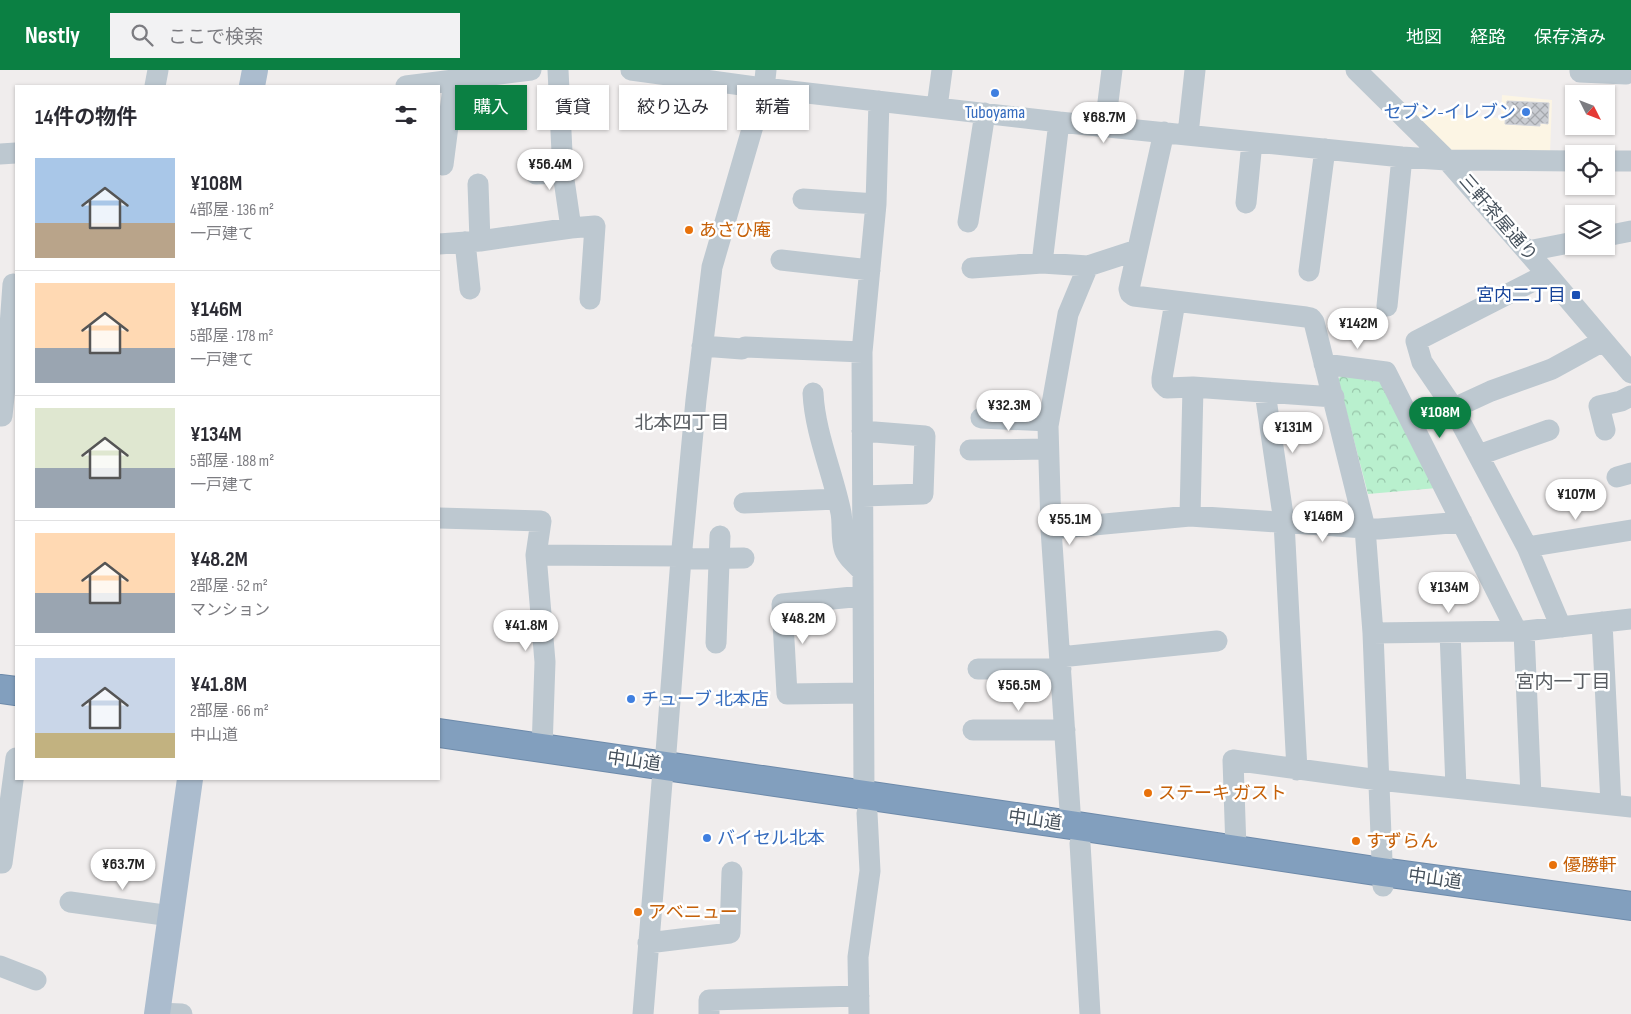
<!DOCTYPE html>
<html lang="ja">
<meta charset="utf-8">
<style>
:root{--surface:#fff;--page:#f2f2f3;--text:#2b2b33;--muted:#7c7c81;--line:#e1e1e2;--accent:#0b8043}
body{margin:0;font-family:"Sofia Sans Condensed","Noto Sans JP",sans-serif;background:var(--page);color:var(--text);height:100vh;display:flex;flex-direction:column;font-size:19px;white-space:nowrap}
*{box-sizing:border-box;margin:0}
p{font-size:16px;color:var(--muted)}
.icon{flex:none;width:28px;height:28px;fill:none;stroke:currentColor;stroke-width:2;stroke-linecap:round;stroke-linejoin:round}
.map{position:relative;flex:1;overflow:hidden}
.side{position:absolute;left:15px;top:15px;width:425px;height:695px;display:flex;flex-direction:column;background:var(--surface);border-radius:0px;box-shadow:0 1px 4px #0004}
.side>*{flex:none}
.guide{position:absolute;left:455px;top:15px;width:475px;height:45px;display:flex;gap:10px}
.needle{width:32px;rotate:132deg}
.fabs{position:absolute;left:1565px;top:15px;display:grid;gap:10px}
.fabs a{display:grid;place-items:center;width:50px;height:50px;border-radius:0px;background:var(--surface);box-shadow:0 1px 4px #0004;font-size:25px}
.price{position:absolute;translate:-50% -42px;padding:0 11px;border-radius:18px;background:#fff;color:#222;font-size:16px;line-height:32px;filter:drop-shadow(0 1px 2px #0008)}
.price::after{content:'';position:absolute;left:50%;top:30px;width:15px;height:11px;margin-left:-8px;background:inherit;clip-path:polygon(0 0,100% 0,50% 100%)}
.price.current{background:var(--accent);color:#fff}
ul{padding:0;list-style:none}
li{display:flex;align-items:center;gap:15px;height:125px;padding:0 20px}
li+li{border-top:1px solid var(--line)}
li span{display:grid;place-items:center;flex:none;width:140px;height:100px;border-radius:0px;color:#555}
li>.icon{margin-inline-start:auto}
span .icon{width:60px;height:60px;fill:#fffc;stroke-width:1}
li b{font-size:21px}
h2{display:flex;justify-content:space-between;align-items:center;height:60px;padding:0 20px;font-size:21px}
.tag{padding:0 18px;border-radius:0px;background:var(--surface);box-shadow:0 1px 4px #0004;font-size:18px;line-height:45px}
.tag.current{background:var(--accent);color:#fff}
header{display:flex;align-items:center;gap:30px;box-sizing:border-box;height:70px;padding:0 25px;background:var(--accent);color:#fff}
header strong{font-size:24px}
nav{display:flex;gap:28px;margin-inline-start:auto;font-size:18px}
.search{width:350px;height:45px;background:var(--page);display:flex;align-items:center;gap:12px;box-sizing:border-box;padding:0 18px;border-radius:0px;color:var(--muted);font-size:19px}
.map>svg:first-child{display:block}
.commercial{fill:#fcf5e4}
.forest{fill:url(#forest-crowns)}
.building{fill:url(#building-cross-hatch);stroke:#d1d3d9}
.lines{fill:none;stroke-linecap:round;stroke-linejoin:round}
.highway-casing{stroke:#6d8aaa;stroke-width:30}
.minor{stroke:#bdc8d0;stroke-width:21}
.major{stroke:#abbcce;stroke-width:26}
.highway{stroke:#829fbe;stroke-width:28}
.shop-dot{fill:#3f7fe0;stroke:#fff;stroke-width:2}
.food-dot{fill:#e8710a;stroke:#fff;stroke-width:2}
.transit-dot{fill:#1a4fb4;stroke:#fff;stroke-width:2}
.labels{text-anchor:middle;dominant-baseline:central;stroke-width:5;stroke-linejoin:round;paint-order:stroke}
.shop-label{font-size:18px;fill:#366cbe;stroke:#fff;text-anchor:start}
.street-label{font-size:18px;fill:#45505b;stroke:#fff}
.food-label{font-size:18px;fill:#c56008;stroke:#fff;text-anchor:start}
.transit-label{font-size:18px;fill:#164399;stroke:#fff;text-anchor:end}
.neighbourhood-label{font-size:19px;fill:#595d62;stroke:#fff}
</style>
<header>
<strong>Nestly</strong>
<div class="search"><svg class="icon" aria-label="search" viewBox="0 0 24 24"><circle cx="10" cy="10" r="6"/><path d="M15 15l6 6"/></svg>ここで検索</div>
<nav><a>地図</a><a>経路</a><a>保存済み</a></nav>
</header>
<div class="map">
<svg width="1631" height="944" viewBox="0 0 1631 944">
<defs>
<pattern id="forest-crowns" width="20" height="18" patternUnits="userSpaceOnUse" patternTransform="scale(1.25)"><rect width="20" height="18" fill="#b9f0ce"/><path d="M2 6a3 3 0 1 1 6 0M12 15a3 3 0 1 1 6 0" fill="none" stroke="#98c5aa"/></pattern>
<pattern id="building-cross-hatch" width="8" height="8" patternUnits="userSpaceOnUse" patternTransform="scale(1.25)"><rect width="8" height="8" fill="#c9ccd2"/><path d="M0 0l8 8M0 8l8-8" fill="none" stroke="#a5a8ad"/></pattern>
</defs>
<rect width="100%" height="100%" fill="#f0eded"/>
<path class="commercial" d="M1502,25L1552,30L1550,84H1451L1410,41L1501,48Z"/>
<path class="forest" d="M1343,304L1378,307L1437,418L1368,424L1338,309Z"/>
<path class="building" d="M1507,31L1549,33L1548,54L1540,53V56L1505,54Z"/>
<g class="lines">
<g class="highway-casing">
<path id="highway" d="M0,619L16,621
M439,663L1071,755L1382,802L1631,836"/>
</g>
<path class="minor" d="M631,0L764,18L1059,52L1402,87L1447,90L1574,91
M1356,0L1447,90L1547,204L1631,303
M1580,0V2L1626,4
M155,16L158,0
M406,16L531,0
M937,37L942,0
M1105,56L1112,0
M1164,62L1129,219L1130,223L1134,226L1306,247L1311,248L1314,252L1365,458L1373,563L1383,816
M1188,64L1195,0
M0,84L16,83
M1606,91H1631
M443,95L454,10
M536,104L563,103
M478,114L480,171
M803,129L876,134
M1246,133L1252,72
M968,152L985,43
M571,158L595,156L590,229
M1606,166L1631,161
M465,172L470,219
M439,174L480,171L571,158L563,103L558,0
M1528,181L1574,172
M781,190L870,200
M1042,193L1059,52
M972,198L1042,193L1088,196L1137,180
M1309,201L1325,79
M1547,204L1416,271L1422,292L1452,336L1527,477L1561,557
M1175,232L1162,308V313L1167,318L1193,317L1334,327
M1387,236L1402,87
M702,276L742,279L745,277L862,282
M1324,294L1386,302L1516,560
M1193,317L1190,446L1379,459L1462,452
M1265,322L1284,452L1297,700
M813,323C815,364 833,403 841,443C843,454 841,467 844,478C846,487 857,495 863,502
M1454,338L1491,321L1552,299L1603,271
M0,346H2L7,298L13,214
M981,348L1049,351
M1605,360L1599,336L1621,331L1631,326
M862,361L925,366L923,424L863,426
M970,380L1048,379
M1479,385L1549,360
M1617,407L1631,403
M744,433L837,429
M439,448L541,451L536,485L545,592L542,679
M1051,459L1190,446
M1527,477L1631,460
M536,485L681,486
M681,489L744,488
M863,526L782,534L787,624L863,623
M1602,552L1611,735
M1524,561L1531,726
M1450,562L1456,718
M1373,563L1524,561L1631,549
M716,573L720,466
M1060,587L1217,571
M978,599H1061
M973,660H1065
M864,726L862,282L876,134L879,31
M1071,755L1051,459L1048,356L1068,244L1088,196
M1080,773L1090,944
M1236,779L1233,690L1379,710L1631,737
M0,793H2L16,688
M70,832L171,846
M648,873L730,863L732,802
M0,896L36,910
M157,943L182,944
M643,944L662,712L665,695L681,489L696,330L712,197L764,18L766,0
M709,944V930L859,926
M859,944L858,887L870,801L867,743"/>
<path class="major" d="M252,16L255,0
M157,944L190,709"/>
<use href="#highway" class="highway"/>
</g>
<g class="shop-dot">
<circle cx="995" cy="23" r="5"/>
<circle cx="1526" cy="42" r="5"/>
<circle cx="631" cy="629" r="5"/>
<circle cx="707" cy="768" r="5"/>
</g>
<g class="food-dot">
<circle cx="689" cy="160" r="5"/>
<circle cx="1148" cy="723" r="5"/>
<circle cx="1356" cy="771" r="5"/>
<circle cx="1553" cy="795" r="5"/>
<circle cx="638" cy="842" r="5"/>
</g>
<rect class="transit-dot" x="1571" y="220" width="10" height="10" rx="2.5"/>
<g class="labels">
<g class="shop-label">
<text x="995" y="42" text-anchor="middle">Tuboyama</text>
<text x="1516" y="42" text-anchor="end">セブン-イレブン</text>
<text x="641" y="629">チューブ 北本店</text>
<text x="717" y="768">バイセル北本</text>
</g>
<g class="street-label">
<text transform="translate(1498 148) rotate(49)">三軒茶屋通り</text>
<text transform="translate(634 691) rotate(8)">中山道</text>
<text transform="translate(1035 750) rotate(8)">中山道</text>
<text transform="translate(1435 809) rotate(8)">中山道</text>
</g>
<g class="food-label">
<text x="699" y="160">あさひ庵</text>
<text x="1158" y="723">ステーキ ガスト</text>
<text x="1366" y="771">すずらん</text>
<text x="1563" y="795">優勝軒</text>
<text x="648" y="842">アベニュー</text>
</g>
<g class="transit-label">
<text x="1566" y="225">宮内二丁目</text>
</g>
<g class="neighbourhood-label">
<text x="682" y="353">北本四丁目</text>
<text x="1563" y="612">宮内一丁目</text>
</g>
</g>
</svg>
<div class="fabs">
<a><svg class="needle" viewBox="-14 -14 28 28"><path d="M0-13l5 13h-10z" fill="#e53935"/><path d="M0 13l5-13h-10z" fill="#7c7c81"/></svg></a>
<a><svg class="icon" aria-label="locate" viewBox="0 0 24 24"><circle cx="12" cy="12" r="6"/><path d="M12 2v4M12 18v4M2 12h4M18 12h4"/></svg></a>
<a><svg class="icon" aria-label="layers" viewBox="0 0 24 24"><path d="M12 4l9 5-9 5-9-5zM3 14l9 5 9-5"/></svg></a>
</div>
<b class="price" style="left:1104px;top:74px">¥68.7M</b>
<b class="price" style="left:550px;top:121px">¥56.4M</b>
<b class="price" style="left:1358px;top:280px">¥142M</b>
<b class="price" style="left:1009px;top:362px">¥32.3M</b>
<b class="price current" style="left:1440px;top:369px">¥108M</b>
<b class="price" style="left:1293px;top:384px">¥131M</b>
<b class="price" style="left:1576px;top:451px">¥107M</b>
<b class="price" style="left:1323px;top:473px">¥146M</b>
<b class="price" style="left:1070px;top:476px">¥55.1M</b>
<b class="price" style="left:1449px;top:544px">¥134M</b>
<b class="price" style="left:803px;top:575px">¥48.2M</b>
<b class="price" style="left:526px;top:582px">¥41.8M</b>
<b class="price" style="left:1019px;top:642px">¥56.5M</b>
<b class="price" style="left:123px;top:821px">¥63.7M</b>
<div class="guide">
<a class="tag current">購入</a>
<a class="tag">賃貸</a>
<a class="tag">絞り込み</a>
<a class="tag">新着</a>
</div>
<section class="side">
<h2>14件の物件<svg class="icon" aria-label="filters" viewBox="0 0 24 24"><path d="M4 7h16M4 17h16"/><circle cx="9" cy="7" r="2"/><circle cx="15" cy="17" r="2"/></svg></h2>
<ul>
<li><span style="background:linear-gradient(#a9c7e8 65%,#b9a48a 0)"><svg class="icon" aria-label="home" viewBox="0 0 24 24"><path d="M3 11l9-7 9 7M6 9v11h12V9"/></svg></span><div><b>¥108M</b><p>4部屋 · 136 m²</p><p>一戸建て</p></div></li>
<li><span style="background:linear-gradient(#ffd9b3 65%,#9aa5b1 0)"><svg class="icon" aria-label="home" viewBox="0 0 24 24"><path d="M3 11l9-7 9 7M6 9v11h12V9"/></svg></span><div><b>¥146M</b><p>5部屋 · 178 m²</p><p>一戸建て</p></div></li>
<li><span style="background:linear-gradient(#dfe7d0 60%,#9aa5b1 0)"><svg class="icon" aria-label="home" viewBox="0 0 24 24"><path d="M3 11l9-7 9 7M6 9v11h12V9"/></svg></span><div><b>¥134M</b><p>5部屋 · 188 m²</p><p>一戸建て</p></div></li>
<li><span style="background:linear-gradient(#ffd9b3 60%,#9aa5b1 0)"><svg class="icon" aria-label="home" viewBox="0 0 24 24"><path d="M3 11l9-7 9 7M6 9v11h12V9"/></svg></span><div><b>¥48.2M</b><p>2部屋 · 52 m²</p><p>マンション</p></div></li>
<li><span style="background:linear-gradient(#c9d6e8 75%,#c2b280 0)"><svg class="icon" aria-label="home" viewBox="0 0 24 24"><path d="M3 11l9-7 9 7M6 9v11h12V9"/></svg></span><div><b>¥41.8M</b><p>2部屋 · 66 m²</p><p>中山道</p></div></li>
</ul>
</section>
</div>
